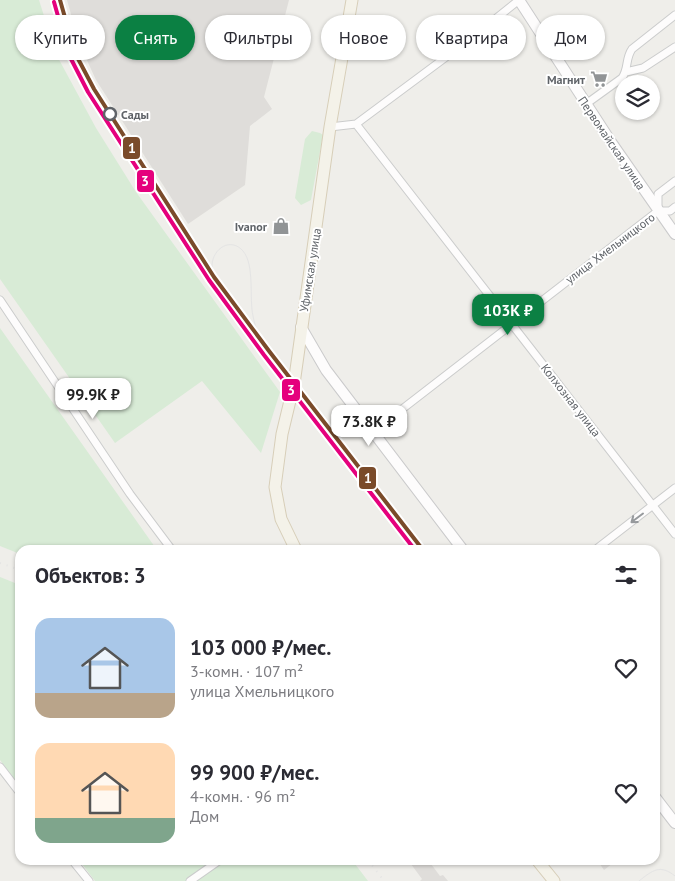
<!DOCTYPE html>
<html lang="ru">
<meta charset="utf-8">
<style>
:root{--surface:#fff;--page:#f7f7f7;--text:#2b2b33;--muted:#7c7c81;--accent:#0b8043}
body{margin:0;font-family:"PT Sans",sans-serif;background:var(--page);color:var(--text);height:100vh;display:flex;flex-direction:column;font-size:19px;white-space:nowrap}
*{box-sizing:border-box;margin:0}
p{font-size:16px;color:var(--muted)}
.icon{flex:none;width:28px;height:28px;fill:none;stroke:currentColor;stroke-width:2;stroke-linecap:round;stroke-linejoin:round}
.map{position:relative;flex:1;overflow:hidden}
.sheet{position:absolute;left:15px;top:545px;width:645px;height:320px;display:flex;flex-direction:column;background:var(--surface);border-radius:15px;box-shadow:0 1px 4px #0004}
.sheet>*{flex:none}
.guide{position:absolute;left:15px;top:15px;width:645px;height:45px;display:flex;gap:10px}
.buttons{position:absolute;left:615px;top:75px;display:grid;gap:10px}
.buttons a{display:grid;place-items:center;width:45px;height:45px;border-radius:50%;background:var(--surface);box-shadow:0 1px 4px #0004;font-size:25px}
.price{position:absolute;translate:-50% -42px;padding:0 11px;border-radius:10px;background:#fff;color:#222;font-size:16px;line-height:32px;filter:drop-shadow(0 1px 2px #0008)}
.price::after{content:'';position:absolute;left:50%;top:30px;width:15px;height:11px;margin-left:-8px;background:inherit;clip-path:polygon(0 0,100% 0,50% 100%)}
.price.current{background:var(--accent);color:#fff}
ul{padding:0;list-style:none}
li{display:flex;align-items:center;gap:15px;height:125px;padding:0 20px}
li span{display:grid;place-items:center;flex:none;width:140px;height:100px;border-radius:15px;color:#555}
li>.icon{margin-inline-start:auto}
span .icon{width:60px;height:60px;fill:#fffc;stroke-width:1}
li b{font-size:21px}
h2{display:flex;justify-content:space-between;align-items:center;height:60px;padding:0 20px;font-size:21px}
.chip{padding:0 18px;border-radius:22px;background:var(--surface);box-shadow:0 1px 4px #0004;font-size:18px;line-height:45px}
.chip.current{background:var(--accent);color:#fff}
.map>svg:first-child{display:block}
.industrial{fill:#dfddda}
.green{fill:#d8ebd6}
.lines{fill:none;stroke-linecap:round;stroke-linejoin:round}
.street-casing{stroke:#cbcccc;stroke-width:9}
.secondary-casing{stroke:#cacacb;stroke-width:12}
.primary-casing{stroke:#d7ceb8;stroke-width:13}
.street{stroke:#fdfcfc;stroke-width:7}
.secondary{stroke:#fdfcfc;stroke-width:10}
.primary{stroke:#f4f2e9;stroke-width:11}
.tram{stroke:#e4e4e4;stroke-width:1}
.rail{stroke:#e4e4e4;stroke-width:2;stroke-dasharray:1 6;stroke-linecap:butt}
.tram-1-casing{stroke:#fff;stroke-width:8}
.tram-2-casing{stroke:#fff;stroke-width:8}
.tram-1{stroke:#7a4b2a;stroke-width:4}
.tram-2{stroke:#e5007d;stroke-width:4}
.oneway{stroke:#96999c}
.stop-dot{fill:#fff;stroke:#5f6368;stroke-width:2.5}
.labels{text-anchor:middle;dominant-baseline:central;stroke-width:4;stroke-linejoin:round;paint-order:stroke}
.poi-label{font-size:12px;font-weight:bold;fill:#5f6368;stroke:#fff;text-anchor:end}
.stop-label{font-size:12px;font-weight:bold;fill:#5f6368;stroke:#fff;text-anchor:start}
.street-label{font-size:12px;fill:#5f6368;stroke:#fff}
.line-badge{stroke:#fff;stroke-width:2}
.badge-label{font-size:14px;text-anchor:middle;font-weight:bold;fill:#fff}
</style>
<div class="map">
<svg width="675" height="881" viewBox="0 0 675 881">
<rect width="100%" height="100%" fill="#efeeea"/>
<path class="industrial" d="M67,0H289L264,97L272,109L250,126L245,185L188,224L96,80L79,43Z
M408,860H428L440,876L443,875L448,881H420L422,879Z
M597,860H617L604,870Z"/>
<path class="green" d="M0,0H39L56,54L96,128L136,192L280,392L261,453L202,381L115,443L0,279Z
M312,131L320,133L323,135L311,200L301,205L295,198L305,139Z
M0,328L157,550H20V554L0,546Z
M0,577L20,585V786L0,760Z
M79,860H352L368,881H95Z"/>
<g class="lines">
<g class="street-casing">
<path id="street" d="M626,72L643,68L675,47
M586,104L622,78C629,68 625,59 632,49L675,15
M356,124L675,534
M330,127L356,124L469,40L519,0
M658,210V194L675,181
M0,300L130,494L172,550
M372,431L379,427L658,211H670L675,207
M595,550L675,488
M0,767L20,793
M72,860L89,881
M190,881L220,860"/>
</g>
<g class="secondary-casing">
<path id="secondary" d="M519,0L611,142L675,234
M301,327L326,370L463,550
M655,797L675,823"/>
</g>
<g class="primary-casing">
<path id="primary" d="M296,550L281,519L275,487L282,434L294,384L330,127L352,0
M537,860L554,881"/>
</g>
<use href="#street" class="street"/>
<use href="#secondary" class="secondary"/>
<use href="#primary" class="primary"/>
<path class="tram" d="M219,291C216,283 212,274 212,265C213,248 231,237 243,251C255,265 249,299 253,316C255,329 262,340 269,351
M639,881C653,870 660,864 675,876"/>
<path class="rail" d="M0,563L20,570
M368,860L384,881"/>
<g class="tram-1-casing">
<path id="tram-1" d="M60,0L75,53L94,89L214,277L269,351L423,550"/>
</g>
<g class="tram-2-casing">
<path id="tram-2" d="M54,2L69,55L88,92L209,280L264,355L415,550"/>
</g>
<use href="#tram-1" class="tram-1"/>
<use href="#tram-2" class="tram-2"/>
</g>
<defs><path id="oneway-shaft" d="M-6 0H5M1.5-3L5.5 0L1.5 3" fill="none" stroke-width="1.6" stroke-linecap="round" stroke-linejoin="round" transform="scale(1.25)"/></defs>
<use class="oneway" href="#oneway-shaft" transform="translate(637 518) rotate(143)"/>
<defs>
<g id="supermarket-bare" transform="scale(1.35)"><path d="M-6-5.5h2.5l.6 2H6L4.5 2H-2.5L-4.4-4H-6ZM-1.5 3.2a1.3 1.3 0 1 0 .1 0ZM3 3.2a1.3 1.3 0 1 0 .1 0Z" fill="#919496" stroke="#fff" stroke-width="2.5" paint-order="stroke"/></g>
<g id="shop-bare" transform="scale(1.35)"><path d="M-5-2.5h2.3a2.7 3.5 0 0 1 5.4 0H5L5.5 6h-11ZM-1.5-2.5h3a1.5 2.3 0 0 0-3 0Z" fill="#919496" stroke="#fff" stroke-width="2.5" paint-order="stroke"/></g>
</defs>
<g fill-rule="evenodd">
<use href="#supermarket-bare" x="599" y="79"/>
<use href="#shop-bare" x="281" y="226"/>
</g>
<circle class="stop-dot" cx="110" cy="114" r="6"/>
<g class="labels">
<g class="poi-label">
<text x="585" y="79">Магнит</text>
<text x="267" y="226">Ivanor</text>
</g>
<g class="stop-label">
<text x="121" y="114">Сады</text>
</g>
<g class="street-label">
<text transform="translate(612 143) rotate(56)">Первомайская улица</text>
<text transform="translate(610 248) rotate(-37)">улица Хмельницкого</text>
<text transform="translate(310 270) rotate(-81)">Уфимская улица</text>
<text transform="translate(571 400) rotate(52)">Колхозная улица</text>
</g>
</g>
<g class="line-badge">
<rect x="122" y="136" width="19" height="24" rx="5" fill="#7a4b2a"/>
<rect x="136" y="169" width="19" height="24" rx="5" fill="#e5007d"/>
<rect x="281" y="378" width="20" height="24" rx="5" fill="#e5007d"/>
<rect x="358" y="466" width="19" height="24" rx="5" fill="#7a4b2a"/>
</g>
<g class="badge-label">
<text x="132" y="153">1</text>
<text x="145" y="186">3</text>
<text x="291" y="395">3</text>
<text x="368" y="483">1</text>
</g>
</svg>
<div class="buttons">
<a><svg class="icon" aria-label="layers" viewBox="0 0 24 24"><path d="M12 4l9 5-9 5-9-5zM3 14l9 5 9-5"/></svg></a>
</div>
<b class="price current" style="left:508px;top:336px">103K ₽</b>
<b class="price" style="left:93px;top:420px">99.9K ₽</b>
<b class="price" style="left:369px;top:447px">73.8K ₽</b>
<div class="guide">
<a class="chip">Купить</a>
<a class="chip current">Снять</a>
<a class="chip">Фильтры</a>
<a class="chip">Новое</a>
<a class="chip">Квартира</a>
<a class="chip">Дом</a>
</div>
<section class="sheet">
<h2>Объектов: 3<svg class="icon" aria-label="filters" viewBox="0 0 24 24"><path d="M4 7h16M4 17h16"/><circle cx="9" cy="7" r="2"/><circle cx="15" cy="17" r="2"/></svg></h2>
<ul>
<li><span style="background:linear-gradient(#a9c7e8 75%,#b9a48a 0)"><svg class="icon" aria-label="home" viewBox="0 0 24 24"><path d="M3 11l9-7 9 7M6 9v11h12V9"/></svg></span><div><b>103 000 ₽/мес.</b><p>3-комн. · 107 m²</p><p>улица Хмельницкого</p></div><svg class="icon" aria-label="heart" viewBox="0 0 24 24"><path d="M12 20l-8-8c-3-5 5-10 8-4 3-6 11-1 8 4z"/></svg></li>
<li><span style="background:linear-gradient(#ffd9b3 75%,#7fa58c 0)"><svg class="icon" aria-label="home" viewBox="0 0 24 24"><path d="M3 11l9-7 9 7M6 9v11h12V9"/></svg></span><div><b>99 900 ₽/мес.</b><p>4-комн. · 96 m²</p><p>Дом</p></div><svg class="icon" aria-label="heart" viewBox="0 0 24 24"><path d="M12 20l-8-8c-3-5 5-10 8-4 3-6 11-1 8 4z"/></svg></li>
</ul>
</section>
</div>
